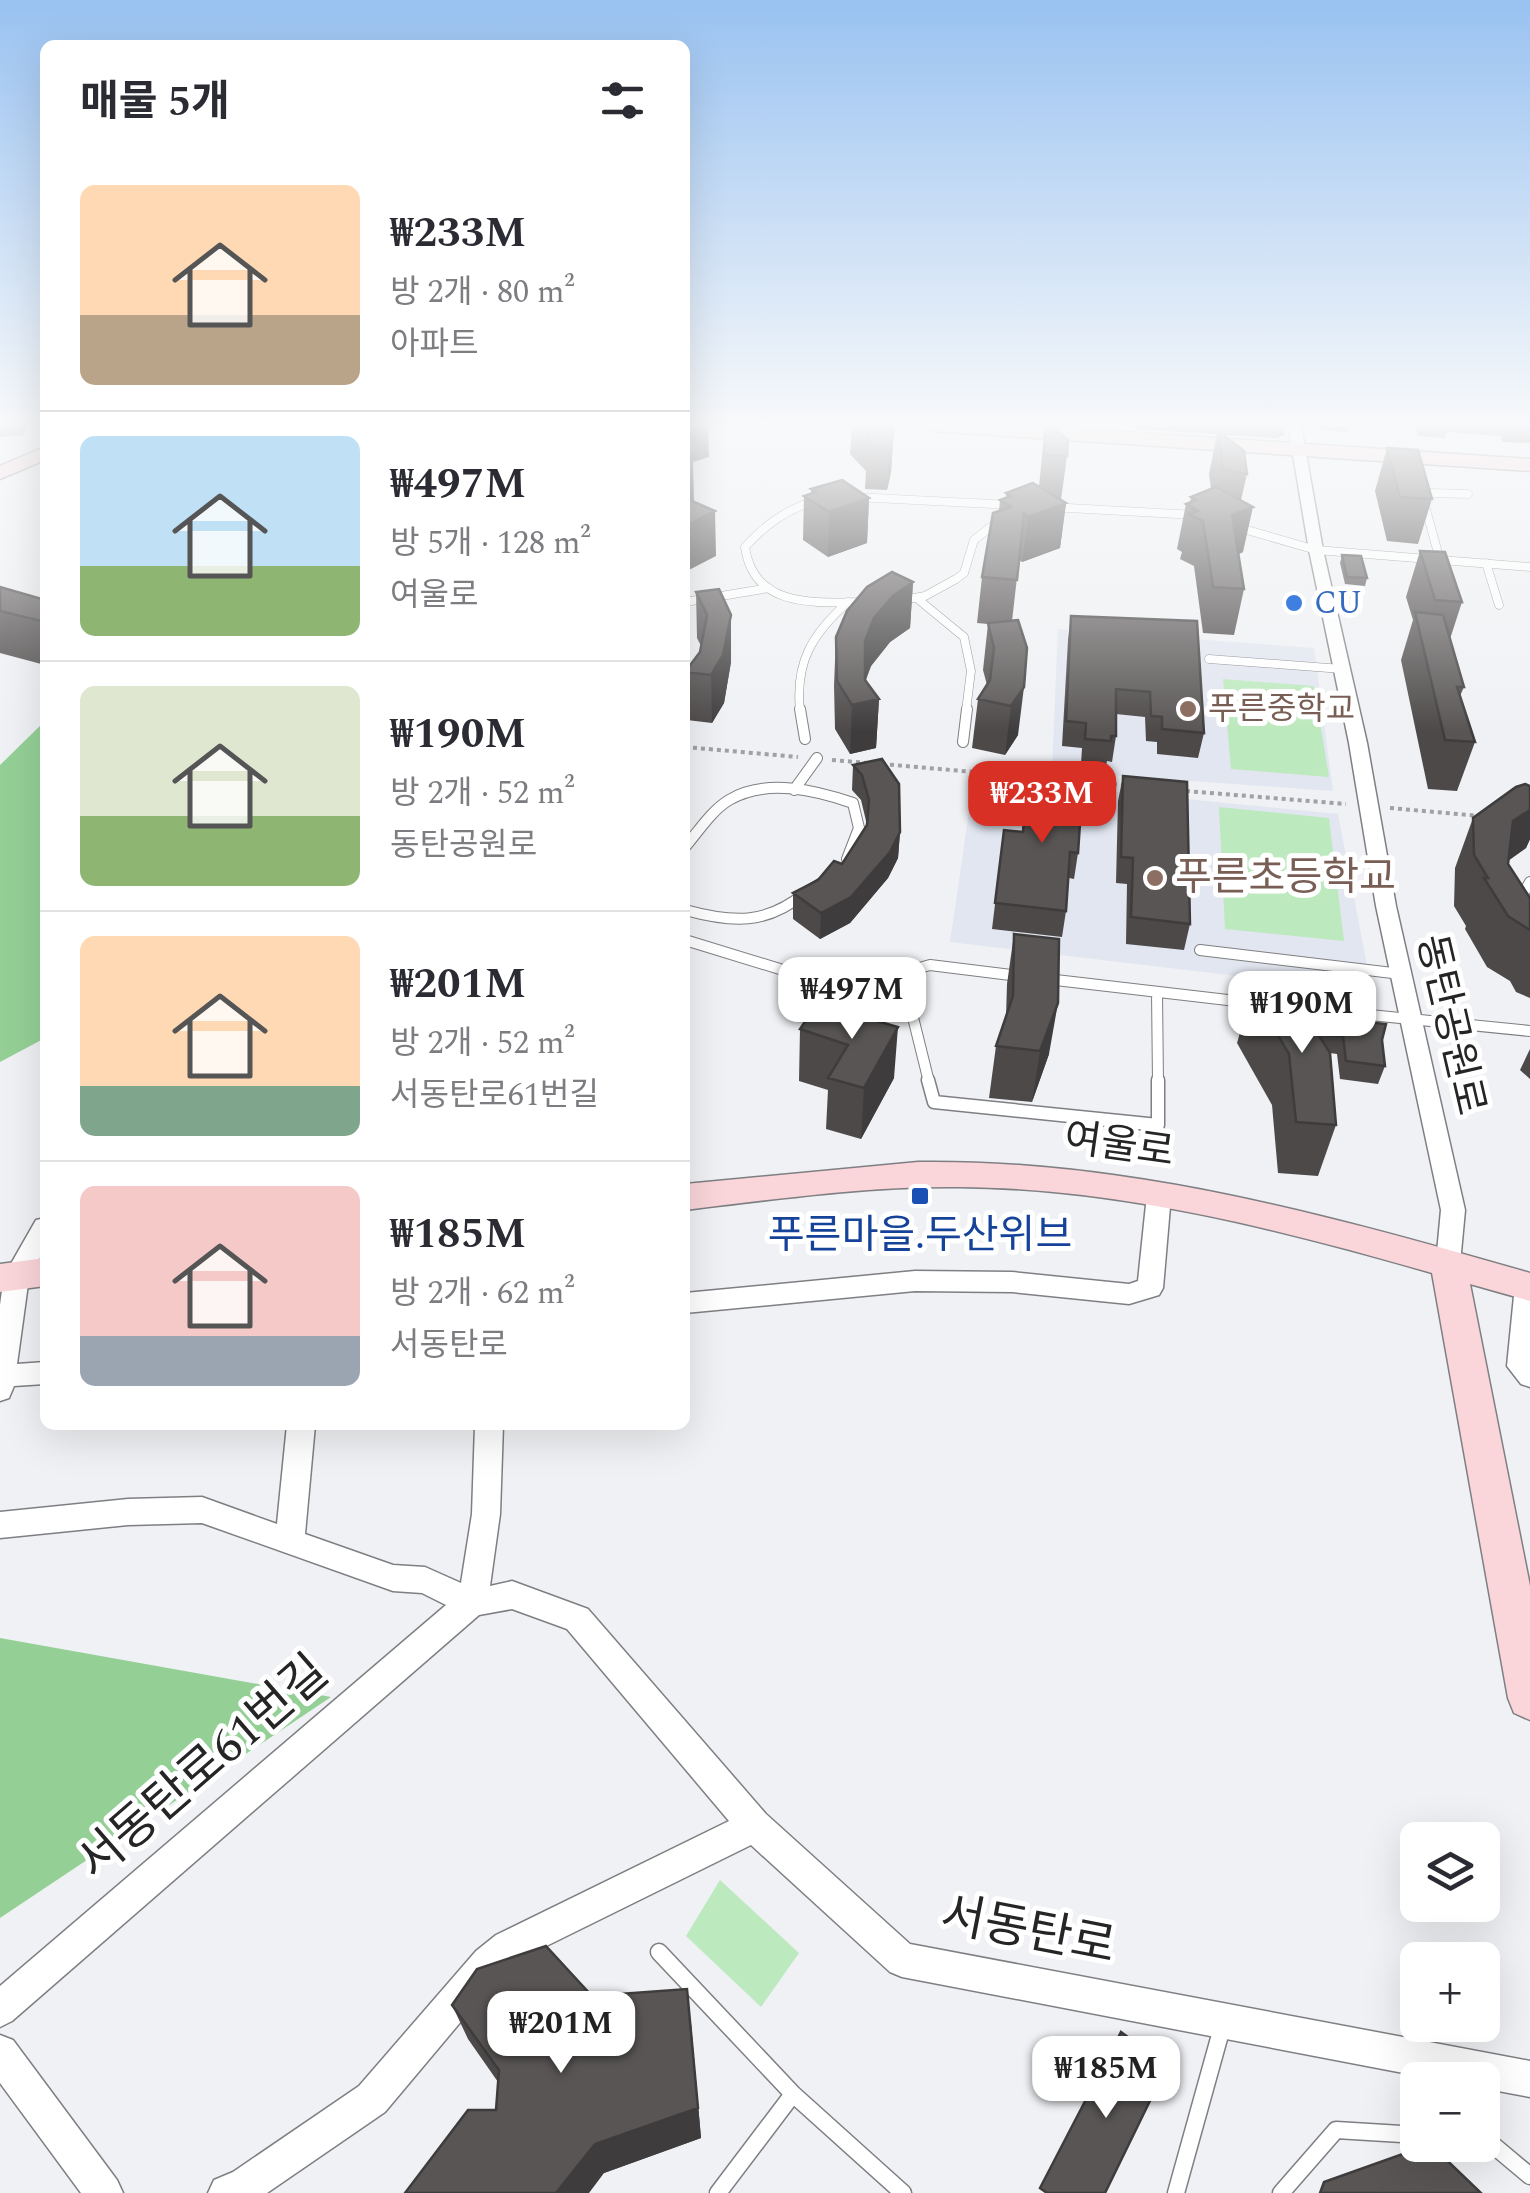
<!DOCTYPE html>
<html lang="ko">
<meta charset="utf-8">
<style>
:root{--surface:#fff;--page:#f7f7f7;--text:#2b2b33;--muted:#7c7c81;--line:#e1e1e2;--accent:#d93025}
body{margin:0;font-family:Spectral,"Noto Sans KR",serif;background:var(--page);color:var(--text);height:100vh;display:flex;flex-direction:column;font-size:38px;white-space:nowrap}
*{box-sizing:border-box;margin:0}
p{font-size:32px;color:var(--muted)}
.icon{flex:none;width:55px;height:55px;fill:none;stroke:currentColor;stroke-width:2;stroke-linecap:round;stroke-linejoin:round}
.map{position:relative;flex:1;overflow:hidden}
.drawer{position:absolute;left:40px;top:40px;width:650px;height:1390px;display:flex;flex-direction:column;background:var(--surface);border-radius:15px;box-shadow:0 10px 40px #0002}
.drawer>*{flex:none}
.fabs{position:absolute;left:1400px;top:1822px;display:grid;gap:20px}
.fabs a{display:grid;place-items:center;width:100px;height:100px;border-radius:15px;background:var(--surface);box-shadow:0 10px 40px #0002;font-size:50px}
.price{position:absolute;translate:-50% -85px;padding:0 22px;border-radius:20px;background:#fff;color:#222;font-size:32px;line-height:65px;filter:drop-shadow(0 2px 5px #0008)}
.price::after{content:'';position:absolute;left:50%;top:60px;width:30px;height:22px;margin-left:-15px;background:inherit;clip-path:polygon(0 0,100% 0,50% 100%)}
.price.current{background:var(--accent);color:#fff}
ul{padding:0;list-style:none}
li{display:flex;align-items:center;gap:30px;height:250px;padding:0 40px}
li+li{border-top:2px solid var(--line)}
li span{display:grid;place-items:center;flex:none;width:280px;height:200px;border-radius:15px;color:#555}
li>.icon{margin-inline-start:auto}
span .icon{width:120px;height:120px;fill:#fffc;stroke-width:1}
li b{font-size:42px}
h2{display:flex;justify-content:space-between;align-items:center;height:120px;padding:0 40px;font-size:42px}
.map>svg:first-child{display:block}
.built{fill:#e2e6f0}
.green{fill:#bde9be}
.forest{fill:#94d096}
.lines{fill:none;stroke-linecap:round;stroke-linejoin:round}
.lane-far3-casing{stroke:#7e7f82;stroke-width:9}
.lane-far2-casing{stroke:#7e7f82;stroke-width:12}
.lane-far1-casing{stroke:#7e7f82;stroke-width:15}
.lane-casing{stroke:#7e7f82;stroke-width:19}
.street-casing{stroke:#7e7f82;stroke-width:3}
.secondary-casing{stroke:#7e7f82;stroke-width:3}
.path{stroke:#a0a1a3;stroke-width:4;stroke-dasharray:4 4;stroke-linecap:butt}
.lane-far3{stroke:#fff;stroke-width:8}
.lane-far2{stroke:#fff;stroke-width:10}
.lane-far1{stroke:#fff;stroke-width:12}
.lane{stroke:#fff;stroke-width:16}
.street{fill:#fff;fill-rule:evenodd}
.secondary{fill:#fad5da;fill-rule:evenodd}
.wall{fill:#4d4949}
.shaded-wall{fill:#3e3c3c}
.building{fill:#595555;stroke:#3e3c3c;stroke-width:2.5}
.shop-dot{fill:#3f7fe0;stroke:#fff;stroke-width:4}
.education-dot{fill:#8d6e63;stroke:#fff;stroke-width:4}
.transit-dot{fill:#1a4fb4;stroke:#fff;stroke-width:4}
.labels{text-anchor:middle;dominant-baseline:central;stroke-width:10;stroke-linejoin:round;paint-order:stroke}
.far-shop-label{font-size:32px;fill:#366cbe;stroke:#fff;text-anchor:start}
.far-education-label{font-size:32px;fill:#785e54;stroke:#fff;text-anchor:start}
.education-label{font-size:40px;fill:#785e54;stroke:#fff;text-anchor:start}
.street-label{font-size:40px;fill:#252526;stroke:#fff}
.transit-label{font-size:40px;fill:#164399;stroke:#fff}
.near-street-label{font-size:48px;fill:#252526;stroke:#fff}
</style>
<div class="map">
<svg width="1530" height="2193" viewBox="0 0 1530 2193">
<rect width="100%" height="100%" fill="#eff1f4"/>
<path class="built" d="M1058,629L1314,648L1333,791L1052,771Z
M974,778L1338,814L1372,992L950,942Z"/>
<path class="green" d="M1223,679L1314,686L1329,777L1231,769Z
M1219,807L1329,818L1344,941L1225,929Z
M720,1880L799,1953L761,2007L686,1936Z"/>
<path class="forest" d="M45,721V1038L0,1062V765Z
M0,1638L331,1697L0,1918Z"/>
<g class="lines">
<g class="lane-far3-casing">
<path id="lane-far3" d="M855,497L1012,505
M817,500C787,509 766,524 745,547C754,611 820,602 869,602
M1050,507L1196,515
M1233,526L1316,550L1530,567
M1440,560L1423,499L1431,493L1468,494
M1486,563L1499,605
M919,600L964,637L971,671L966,711
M897,601L925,596L956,579L964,573L974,540L1002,518
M685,602L769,588
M1209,659L1342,669
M800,711C795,662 812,634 848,602"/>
</g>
<g class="lane-far2-casing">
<path id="lane-far2" d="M800,709L805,739
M963,742L967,709
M794,790L817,758
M685,847C698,832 711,811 729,800C766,778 815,790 853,803L859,828L847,859
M1530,882L1522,896L1530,925
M685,910C733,923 766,925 805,893
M685,940L783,970L877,980L930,965L1019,976
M1200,950L1401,974
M902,973L929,1082
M1047,979L1262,1004
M1157,992L1158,1082
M1290,1007L1530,1031"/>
</g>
<g class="lane-far1-casing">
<path id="lane-far1" d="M928,1080L934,1102L1158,1125V1080"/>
</g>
<g class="lane-casing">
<path id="lane" d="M659,1952L793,2094L718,2193
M793,2094L903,2193
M1482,2144L1493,2145L1530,2176
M1176,2193L1223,2024
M1281,2193L1336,2130L1418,2135"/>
</g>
<g class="street-casing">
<path id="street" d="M1288,425H1301L1323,550L1367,743L1396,906L1465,1210L1460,1263L1457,1270L1448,1273L1439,1270L1436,1263L1441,1210L1376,906L1349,743L1309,550Z
M1159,1186L1167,1189L1171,1195L1163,1288L1159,1295L1129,1304L1012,1292L915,1291L685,1313V1293L915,1271L1012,1272L1129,1284L1138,1281L1147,1195L1151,1189Z
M45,1218V1249L29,1277L17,1364L45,1362V1384L14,1386L9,1398L0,1401V1305L4,1276L36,1220Z
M1528,1276L1530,1277V1387L1521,1384L1507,1366L1515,1286L1519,1279Z
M287,1425H315L305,1534L393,1565L425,1567L461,1583L472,1514L475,1425H503L500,1514L490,1586L512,1581L588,1609L766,1814L910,1944L1530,2061V2097L1482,2088V2080H1440L902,1977L890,1972L751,1845L520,1959L500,1975L385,2112L267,2193H208L214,2180L233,2172L359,2086L476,1951L496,1935L729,1821L567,1629L512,1609L479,1615L12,2021L0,2027V1986L446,1605L422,1593L393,1591L202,1523L128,1525L0,1538V1512L128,1499L202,1497L277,1524Z
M0,2035L13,2040L117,2180L123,2193H81L0,2083Z"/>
</g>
<g class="secondary-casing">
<path id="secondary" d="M922,425H1023L1530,459V471L931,431Z
M45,447V460L0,479V466Z
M918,1162C1128,1159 1331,1216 1530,1273V1301L1470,1284L1530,1586V1720L1514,1713L1508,1698L1432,1273C1279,1229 1119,1188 959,1187C867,1186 776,1199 685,1210V1184Z
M45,1258V1286L0,1292V1264Z"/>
</g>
<path class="path" d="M685,747L798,757
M832,760L868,763
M882,764L1032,777
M1081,781L1122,785
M1186,791L1346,804
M1390,808L1480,816"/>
<use href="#lane-far3" class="lane-far3"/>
<use href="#lane-far2" class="lane-far2"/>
<use href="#lane-far1" class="lane-far1"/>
<use href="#lane" class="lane"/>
<use href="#street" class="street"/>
<use href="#secondary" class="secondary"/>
</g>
<path class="wall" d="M0,425H27L24,435L0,437Z
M852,425H890L894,429L891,472L887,490L865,489L866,471L850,454Z
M1045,425L1067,456L1061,500L1066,503L1060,548L1022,562L1019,560L1012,621L1018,735L1005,755L972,748L978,699L987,685L983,670L988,624L977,623L982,577L999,511L1000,500L1006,498V493L1039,487Z
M1137,425H1286L1284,435L1276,438L1223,435L1247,474L1241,500L1243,552L1239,554L1244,589L1234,635L1203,633L1194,566L1180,559L1182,552L1177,549L1186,504L1190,503L1191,497L1211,489L1209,474L1217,434L1136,429Z
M1320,425H1368V427H1349L1348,432L1321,430Z
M1415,425H1530V443L1503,442L1500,436L1447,432L1445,438L1418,436Z
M1387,448L1432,499L1418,544L1387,541L1375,491Z
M811,489L869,498L867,543L828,557L803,540L804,496L811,493Z
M1420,551L1462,602L1450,639L1464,687L1460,696L1475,742L1457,791L1428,789L1401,660L1413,620L1406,597Z
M1342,555L1367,578L1365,586L1345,584L1340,563Z
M913,582L910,628L890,642L871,666L866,680L879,699L876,748L850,754L835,729L834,685L836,637Z
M0,587L45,600V665L0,653Z
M696,592L731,662L724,703L712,723L687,720L685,672L700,652L701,646L697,638Z
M1071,616L1204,733L1198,758L1157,754V742L1146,741L1145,717L1116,714V736L1112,762L1107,761L1106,766L1081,764L1082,748L1062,746L1068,640Z
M882,759L900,832L898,858L888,878L850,923L820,939L793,919V893L842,864L867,825L861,800L852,790L853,765Z
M1029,774L1078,853L1074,879L1069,878L1066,911L1062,937L992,929L1004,830L1022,832Z
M1123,776L1190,924L1184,950L1126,944L1127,884L1116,883L1118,801Z
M1530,786V839L1526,848L1508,861V864L1530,898V998L1516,992L1510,981L1487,967L1465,929L1466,926L1454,906L1455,868L1473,818Z
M1014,934L1049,1054L1032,1102L989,1098L996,1046L1006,1017L1007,984Z
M1252,992L1320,1038L1326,1018L1382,1040L1385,1066L1378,1084L1340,1079L1337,1054L1330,1053L1336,1125L1318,1176L1278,1173L1272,1105L1237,1043Z
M817,1004L894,1078L861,1139L826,1129L828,1090L799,1081L800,1029Z
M1530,1049V1079L1520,1070Z
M592,1996L691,2024L701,2138L604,2173L496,2110L498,2082L468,2039L452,2005Z"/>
<path class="shaded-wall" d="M685,425H708L709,457L693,462L694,504L685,509Z
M1279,425H1286L1284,435L1276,438Z
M894,429L891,472L887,490L889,447Z
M869,498L867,543L828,557L829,512Z
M1066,503L1060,548L1022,562L1028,517Z
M1253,507L1243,552L1223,560L1232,515Z
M715,511L716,556L685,572V526Z
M913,582L910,628L890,642L871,666L862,688L865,641L874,618L893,596Z
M731,615V662L724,703L712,723L711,675Z
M1024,687L1018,735L1005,755L1011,706Z
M879,699L876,748L850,754L852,705Z
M1530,810V839L1526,848L1493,871L1513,821Z
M900,832L898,858L888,878L850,923L820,939L821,913Z
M1058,1003L1049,1054L1032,1102L1040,1051Z
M898,1027L894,1078L861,1139L864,1088Z
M691,2024L701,2138L604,2173L589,2193H556Z"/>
<path class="building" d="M865,425H890L894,429L889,447L867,445L870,431Z
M1045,425H1051L1068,440L1067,456L1044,455Z
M1218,431L1244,451L1247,474L1223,469Z
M1387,448L1418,450L1432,499L1400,497Z
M842,480L869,498L829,512L804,496L816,492L811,489Z
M1033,483L1066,503L1028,517L1024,514L1017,580L982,577L993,513L1011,507L1000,500L1011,496L1006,493Z
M1216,487L1253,507L1232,515L1244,589L1213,587L1203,521L1189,514L1198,511L1186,504L1196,500L1191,497Z
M685,498L715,511L685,526Z
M1420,551L1445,552L1462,602L1435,600Z
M1342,555L1361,556L1367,578L1347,577Z
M892,572L913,582L893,596L874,618L865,641V680L879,699L852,705L837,681L836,637L847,611L867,587Z
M0,587L45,600V622L0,611Z
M719,589L731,615L723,655L711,675L685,672L700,652L707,615L696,592Z
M1415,612L1443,615L1464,687H1457L1475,742L1445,740Z
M1071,616L1197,621L1204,733L1162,729V717L1151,716L1150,692L1116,689V736H1111V741L1085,739L1086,723L1066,721Z
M1018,620L1027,648L1024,687L1011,706L978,699L990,680L994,648L988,623Z
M882,759L899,784L900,832L890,852L851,897L821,913L793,893L818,880L834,861L842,864L867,825L869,800L862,775L853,765Z
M1029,774L1083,779L1078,853L1070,852L1066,911L995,903L1004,830L1023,832Z
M1123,776L1187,782L1190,924L1131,917L1133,858L1121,857Z
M1525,784L1530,786V810L1513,821L1508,864L1530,898V930L1508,916L1484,878H1488L1474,855L1473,818L1516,787Z
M1014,934L1059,939L1058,1003L1040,1051L996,1046L1013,996Z
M1287,985L1330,1053L1336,1125L1296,1122L1289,1054L1252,992Z
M817,1004L898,1027L864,1088L828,1078L848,1045L800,1029Z
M1326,1018L1386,1024L1382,1040L1385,1066L1346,1061L1343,1036L1328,1035Z
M546,1946L592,1996L687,1989L698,2108L595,2144L556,2193H405L468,2110H496L499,2070L452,2005L477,1969Z
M1121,2032L1167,2066L1105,2193H1047L1040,2188Z
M1428,2145H1431L1481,2193H1320L1324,2182Z"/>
<linearGradient id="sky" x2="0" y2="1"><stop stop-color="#99c2f1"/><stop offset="0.58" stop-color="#f8f9fa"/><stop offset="1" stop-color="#f8f9fa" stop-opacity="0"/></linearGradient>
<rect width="1530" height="732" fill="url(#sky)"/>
<circle class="shop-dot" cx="1294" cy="603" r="10"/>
<g class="education-dot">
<circle cx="1188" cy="709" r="10"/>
<circle cx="1155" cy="878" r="10"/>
</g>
<rect class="transit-dot" x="910" y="1186" width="20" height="20" rx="5"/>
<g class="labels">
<g class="far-shop-label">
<text x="1314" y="603">CU</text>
</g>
<g class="far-education-label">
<text x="1208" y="709">푸른중학교</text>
</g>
<g class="education-label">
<text x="1175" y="878">푸른초등학교</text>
</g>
<g class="street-label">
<text transform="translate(1450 1025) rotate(77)">동탄공원로</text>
<text transform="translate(1119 1146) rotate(8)">여울로</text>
</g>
<g class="transit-label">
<text x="920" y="1236">푸른마을.두산위브</text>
</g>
<g class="near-street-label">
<text transform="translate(203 1768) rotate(-41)">서동탄로61번길</text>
<text transform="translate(1028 1931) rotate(11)">서동탄로</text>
</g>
</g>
</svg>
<div class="fabs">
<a><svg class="icon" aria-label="layers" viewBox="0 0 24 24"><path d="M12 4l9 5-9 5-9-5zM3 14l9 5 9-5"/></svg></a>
<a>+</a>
<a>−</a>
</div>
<b class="price current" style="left:1042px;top:846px">₩233M</b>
<b class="price" style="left:852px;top:1042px">₩497M</b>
<b class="price" style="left:1302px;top:1056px">₩190M</b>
<b class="price" style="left:561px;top:2076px">₩201M</b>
<b class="price" style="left:1106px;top:2121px">₩185M</b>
<section class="drawer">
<h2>매물 5개<svg class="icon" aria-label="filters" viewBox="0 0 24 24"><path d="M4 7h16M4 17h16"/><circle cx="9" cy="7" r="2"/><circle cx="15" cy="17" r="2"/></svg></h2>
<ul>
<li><span style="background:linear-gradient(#ffd9b3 65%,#b9a48a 0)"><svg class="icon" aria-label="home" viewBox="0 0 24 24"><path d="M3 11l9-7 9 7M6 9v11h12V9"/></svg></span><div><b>₩233M</b><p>방 2개 · 80 m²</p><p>아파트</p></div></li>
<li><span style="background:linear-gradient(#bfe0f5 65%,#8fb573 0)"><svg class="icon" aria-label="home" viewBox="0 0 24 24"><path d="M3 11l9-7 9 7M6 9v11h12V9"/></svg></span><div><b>₩497M</b><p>방 5개 · 128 m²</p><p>여울로</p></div></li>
<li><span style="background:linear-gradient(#dfe7d0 65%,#8fb573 0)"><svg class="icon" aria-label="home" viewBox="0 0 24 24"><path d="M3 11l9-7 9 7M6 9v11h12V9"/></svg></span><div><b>₩190M</b><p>방 2개 · 52 m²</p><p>동탄공원로</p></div></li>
<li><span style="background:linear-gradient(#ffd9b3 75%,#7fa58c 0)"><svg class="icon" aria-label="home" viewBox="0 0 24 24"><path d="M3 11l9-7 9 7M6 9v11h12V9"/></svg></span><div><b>₩201M</b><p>방 2개 · 52 m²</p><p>서동탄로61번길</p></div></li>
<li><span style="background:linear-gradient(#f6c9c9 75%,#9aa5b1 0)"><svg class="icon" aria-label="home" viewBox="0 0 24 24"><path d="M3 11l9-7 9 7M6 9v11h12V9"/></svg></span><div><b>₩185M</b><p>방 2개 · 62 m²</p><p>서동탄로</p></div></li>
</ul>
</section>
</div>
